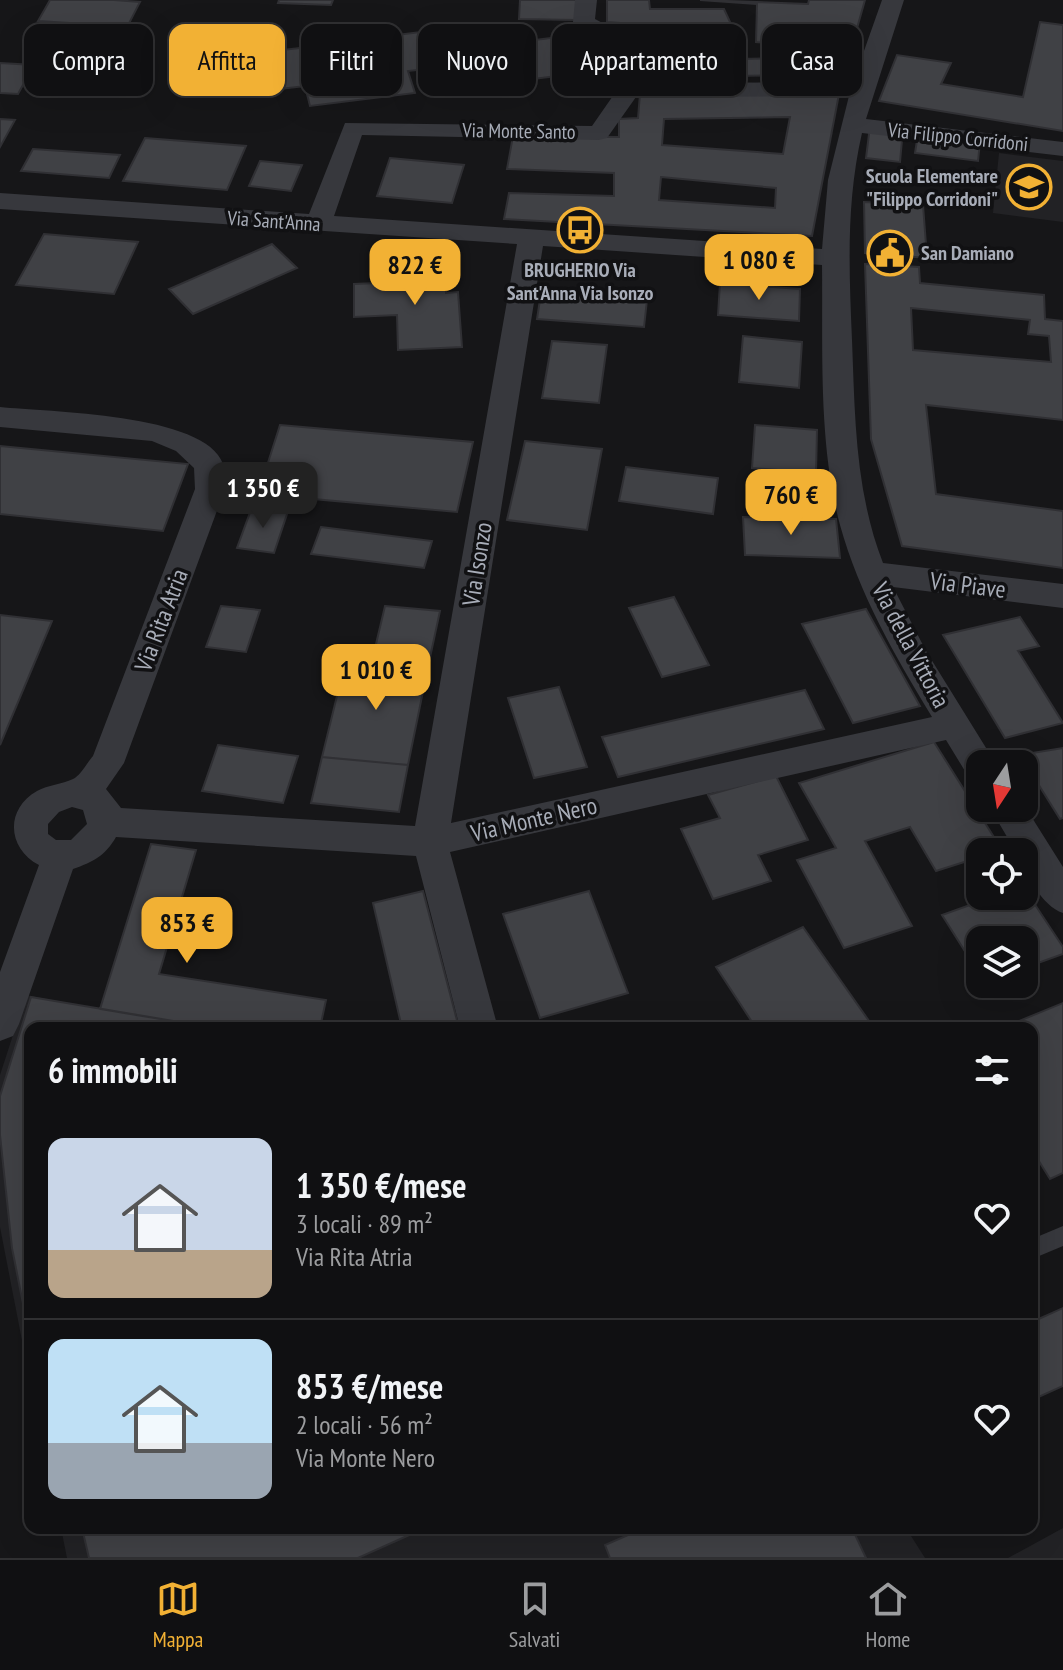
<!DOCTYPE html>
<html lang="it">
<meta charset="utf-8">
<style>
:root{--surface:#101012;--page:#1e1e20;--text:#f1f3f6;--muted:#9c9d9f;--line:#303032;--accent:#f2b134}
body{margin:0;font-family:"PT Sans Narrow",sans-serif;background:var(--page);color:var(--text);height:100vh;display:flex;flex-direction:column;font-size:30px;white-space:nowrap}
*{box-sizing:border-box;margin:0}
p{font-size:26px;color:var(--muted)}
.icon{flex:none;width:44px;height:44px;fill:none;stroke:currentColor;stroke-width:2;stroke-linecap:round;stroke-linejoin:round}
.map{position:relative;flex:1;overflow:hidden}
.drawer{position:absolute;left:24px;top:1022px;width:1014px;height:512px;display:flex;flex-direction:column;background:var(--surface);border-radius:16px;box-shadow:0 8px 32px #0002,0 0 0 2px var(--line)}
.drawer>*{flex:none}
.hud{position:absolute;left:24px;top:24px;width:1016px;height:72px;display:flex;gap:16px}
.needle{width:52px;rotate:192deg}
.controls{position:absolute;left:966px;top:750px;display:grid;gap:16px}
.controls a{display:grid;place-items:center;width:72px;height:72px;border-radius:16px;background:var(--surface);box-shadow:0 8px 32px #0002,0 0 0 2px var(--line);font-size:40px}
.price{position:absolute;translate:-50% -68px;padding:0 18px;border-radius:16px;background:var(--accent);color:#111;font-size:26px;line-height:52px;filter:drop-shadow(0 2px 4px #0008)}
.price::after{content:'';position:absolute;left:50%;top:48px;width:24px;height:18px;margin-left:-12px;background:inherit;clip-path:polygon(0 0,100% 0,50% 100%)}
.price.on{background:#222;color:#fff}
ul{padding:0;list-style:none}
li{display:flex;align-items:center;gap:24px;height:200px;padding:0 24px}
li+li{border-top:2px solid var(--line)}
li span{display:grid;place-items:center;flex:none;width:224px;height:160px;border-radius:16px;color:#555}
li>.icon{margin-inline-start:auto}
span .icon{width:96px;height:96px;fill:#fffc;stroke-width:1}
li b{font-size:34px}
h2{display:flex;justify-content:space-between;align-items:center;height:96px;padding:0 24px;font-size:34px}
.tag{padding:0 28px;border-radius:16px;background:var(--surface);box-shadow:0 8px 32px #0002,0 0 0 2px var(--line);font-size:28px;line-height:72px}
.tag.on{background:var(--accent);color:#111}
.tab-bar{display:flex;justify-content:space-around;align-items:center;height:112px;border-top:2px solid var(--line);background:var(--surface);font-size:22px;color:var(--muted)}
.tab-bar a{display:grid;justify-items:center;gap:4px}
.tab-bar .on{color:var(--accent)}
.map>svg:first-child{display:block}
.built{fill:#222225}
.building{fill:#404145;stroke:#303034;stroke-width:2;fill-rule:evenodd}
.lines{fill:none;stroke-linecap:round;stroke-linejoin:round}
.lane{fill:#37383d;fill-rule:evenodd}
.street{fill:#37383d;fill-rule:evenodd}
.labels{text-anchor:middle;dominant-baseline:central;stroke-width:7;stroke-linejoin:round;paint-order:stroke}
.far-street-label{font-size:20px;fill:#a8adb8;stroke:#111113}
.far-poi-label{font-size:20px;font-weight:bold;fill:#a8adb8;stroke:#111113;text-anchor:end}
.street-label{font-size:24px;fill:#a8adb8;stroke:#111113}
</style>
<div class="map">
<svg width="1063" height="1558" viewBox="0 0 1063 1558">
<rect width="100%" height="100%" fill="#161618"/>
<path class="built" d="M999,153L1063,161V222L993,213Z
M26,995L100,1009L30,1028V1382L0,1227V1075Z
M61,1528H906L925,1558H67Z
M1063,1528V1558H1008Z"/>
<path class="building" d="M50,0H114L140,2L122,37L78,34L84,24L38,21Z
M279,0H333L331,5L278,3Z
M520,0H577L576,20L519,19Z
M607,0H649L650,9H724L737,37L723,40L736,59L798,58V46L756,42L757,4L700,0L808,4L809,0H865L844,74L671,77L648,25L607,22Z
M1040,22L1063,25V131L879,101L897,55L951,63L941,84L1023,97Z
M477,25L485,46L575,35L591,72L483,85L476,63L408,71L415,93L310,106L305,86L212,97L205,59L317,46L322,65L386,57L380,37Z
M0,63L34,65L18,94L0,93Z
M640,94H839L812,236L504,219L509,193L614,196V173L507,169L513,136L619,137V119L638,118ZM790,117L783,154L662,145L664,119ZM661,177L776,188L775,208L659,200Z
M0,119L15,120L0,147Z
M870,126L903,129L900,162L866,158Z
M918,134L980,142L978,161L915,153Z
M145,138L246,146L227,190L123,181Z
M33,149L120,155L109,178L21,171Z
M390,158L464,165L452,203L377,196Z
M260,161L302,165L291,191L249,186Z
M864,202L923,205L927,258L865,253Z
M44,234L138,242L114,294L16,285Z
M272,244L297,268L193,314L169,289Z
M444,264L446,293L458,292L462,347L398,350L397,315L354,317V284L401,282L400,266Z
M865,264L919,267L920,283L1044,295L1045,319L1063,321V420L926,405L936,494L1063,511V568L902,546L871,439ZM911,308L1030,320L1028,334L1049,336L1051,362L913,350Z
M720,283L800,289L799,321L718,315Z
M541,293L647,300L644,327L537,319Z
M743,336L802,342L799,388L739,382Z
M552,341L607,345L599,403L542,398Z
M280,425L473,442L457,512L258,494Z
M755,425L817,430L816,473L752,468Z
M525,441L602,449L587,530L507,520Z
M0,446L188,464L163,531L0,514Z
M626,467L718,478L713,514L619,501Z
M252,507L288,511L274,553L237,548Z
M743,517L836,519L840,558L745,555Z
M321,527L432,541L424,568L311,554Z
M674,597L709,665L662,677L629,608Z
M221,606L260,610L246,652L206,647Z
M385,606L440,611L428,667L372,661Z
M866,609L920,706L853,723L802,624Z
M0,615L52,621L0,745Z
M1020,617L1039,646L1018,651L1063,723L1005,738L943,635Z
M346,659L428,667L408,765L322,757Z
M559,687L587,767L534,778L508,698Z
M805,690L824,729L618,777L602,737Z
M934,742L1002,850L980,852V857L936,871L910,827L865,841L912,926L844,948L797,860L836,848L799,783Z
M218,745L298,756L283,803L202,791Z
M1063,748V818L1060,819L1020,755Z
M322,757L408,765L399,812L311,803Z
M776,776L808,840L758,855L771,881L713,899L681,829L720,818L708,795Z
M151,844L196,850L159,974L326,1000L320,1028H215L100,1009Z
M1024,888L1063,947V954L1024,968V940H980V975L942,915L995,896H1024Z
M423,891L459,1028H402L373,903Z
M589,891L628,993L540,1018L503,914Z
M803,927L874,1028H756L716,967Z
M31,997L215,1028H30V1339L12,1248L0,1135V1096Z
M1063,1003V1173L1050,1179L1032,1150V1028H1002Z
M1063,1308V1386L1032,1400V1322Z
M82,1528H425L358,1558H89Z
M644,1528H852L866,1558H610L605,1545Z"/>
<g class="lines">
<path class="lane" d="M1063,1226V1246L1032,1259V1239Z"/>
<path class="street" d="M575,0H597L595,19L625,35L639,83L853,82L882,0H904L866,119L1063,142V156L862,133C846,203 849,269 852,340C855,416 855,491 883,563L1063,584V608L893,587L926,651L996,764H980V780L968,776L946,740L450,852L498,1028H460L416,856L116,837C105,856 93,862 73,869L19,1024L13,1036L0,1041V972L39,865C8,849 4,810 37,791C48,785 62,784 73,779C80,776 87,763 93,756L195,489L194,468L176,451L152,441L0,427V407C46,412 206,413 223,464C225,471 224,481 225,489L124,763L106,789L121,808L415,826L517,244L0,209V193L309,214L345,123L592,126L617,90L607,43L573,22ZM849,96L828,180L822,249L334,216L362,135L599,140L607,138L636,97ZM543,246L822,265C823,350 818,443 840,525C859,594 895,656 932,717L451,823ZM72,807L83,810L87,824L71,840H56L48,834V824L59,812Z
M1024,805L1063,867V913C1042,906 1024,874 1024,852H1016L990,808Z"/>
</g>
<defs>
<g id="school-ring" transform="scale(2.3)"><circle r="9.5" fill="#111113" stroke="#f2b134" stroke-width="1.5"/><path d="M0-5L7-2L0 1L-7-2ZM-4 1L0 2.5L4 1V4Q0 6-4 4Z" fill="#f2b134"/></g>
<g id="bus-ring" transform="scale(2.3)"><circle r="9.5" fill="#111113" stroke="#f2b134" stroke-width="1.5"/><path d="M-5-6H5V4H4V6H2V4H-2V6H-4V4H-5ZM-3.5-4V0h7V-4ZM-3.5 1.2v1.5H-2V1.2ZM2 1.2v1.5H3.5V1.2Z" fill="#f2b134"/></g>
<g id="civic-ring" transform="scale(2.3)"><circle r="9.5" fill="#111113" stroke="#f2b134" stroke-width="1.5"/><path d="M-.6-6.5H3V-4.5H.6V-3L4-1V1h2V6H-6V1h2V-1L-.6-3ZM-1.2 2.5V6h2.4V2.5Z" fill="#f2b134"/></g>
</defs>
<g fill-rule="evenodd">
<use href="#school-ring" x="1029" y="187"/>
<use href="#bus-ring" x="580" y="230"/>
<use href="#civic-ring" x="890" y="253"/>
</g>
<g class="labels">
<g class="far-street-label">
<text transform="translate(519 131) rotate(1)">Via Monte Santo</text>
<text transform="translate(958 137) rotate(6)">Via Filippo Corridoni</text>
<text transform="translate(274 221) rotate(4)">Via Sant'Anna</text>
</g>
<g class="far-poi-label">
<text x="998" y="176">Scuola Elementare<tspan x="998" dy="23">"Filippo Corridoni"</tspan></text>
<text x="921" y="253" text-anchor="start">San Damiano</text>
<text x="580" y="270" text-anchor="middle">BRUGHERIO Via<tspan x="580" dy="23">Sant'Anna Via Isonzo</tspan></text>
</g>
<g class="street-label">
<text transform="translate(477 564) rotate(-81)">Via Isonzo</text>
<text transform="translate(968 585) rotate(7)">Via Piave</text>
<text transform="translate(161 620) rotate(-69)">Via Rita Atria</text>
<text transform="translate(911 645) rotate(62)">Via della Vittoria</text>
<text transform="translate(534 819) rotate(-13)">Via Monte Nero</text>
</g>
</g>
</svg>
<div class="controls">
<a><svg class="needle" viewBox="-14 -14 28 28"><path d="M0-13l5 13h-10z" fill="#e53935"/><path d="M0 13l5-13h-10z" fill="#9c9d9f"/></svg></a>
<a><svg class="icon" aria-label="locate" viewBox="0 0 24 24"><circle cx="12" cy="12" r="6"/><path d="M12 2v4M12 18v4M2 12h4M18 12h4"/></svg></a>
<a><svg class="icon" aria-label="layers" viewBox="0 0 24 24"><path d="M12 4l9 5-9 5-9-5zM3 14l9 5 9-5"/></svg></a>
</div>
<b class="price" style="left:759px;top:302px">1 080 €</b>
<b class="price" style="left:415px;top:307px">822 €</b>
<b class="price on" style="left:263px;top:530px">1 350 €</b>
<b class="price" style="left:791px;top:537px">760 €</b>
<b class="price" style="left:376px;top:712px">1 010 €</b>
<b class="price" style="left:187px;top:965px">853 €</b>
<div class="hud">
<a class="tag">Compra</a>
<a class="tag on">Affitta</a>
<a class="tag">Filtri</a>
<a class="tag">Nuovo</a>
<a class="tag">Appartamento</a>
<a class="tag">Casa</a>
</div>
<section class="drawer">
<h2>6 immobili<svg class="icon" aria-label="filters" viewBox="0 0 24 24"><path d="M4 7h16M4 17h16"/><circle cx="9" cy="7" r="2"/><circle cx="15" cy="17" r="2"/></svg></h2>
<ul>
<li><span style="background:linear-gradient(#c9d6e8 70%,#b9a48a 0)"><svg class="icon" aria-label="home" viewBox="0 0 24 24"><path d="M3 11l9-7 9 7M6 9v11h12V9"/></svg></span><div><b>1 350 €/mese</b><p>3 locali · 89 m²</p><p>Via Rita Atria</p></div><svg class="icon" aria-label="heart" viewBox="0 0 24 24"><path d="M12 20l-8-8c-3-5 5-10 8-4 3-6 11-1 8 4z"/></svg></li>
<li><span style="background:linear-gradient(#bfe0f5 65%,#9aa5b1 0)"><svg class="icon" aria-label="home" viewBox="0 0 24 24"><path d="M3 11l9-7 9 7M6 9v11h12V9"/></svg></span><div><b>853 €/mese</b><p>2 locali · 56 m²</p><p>Via Monte Nero</p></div><svg class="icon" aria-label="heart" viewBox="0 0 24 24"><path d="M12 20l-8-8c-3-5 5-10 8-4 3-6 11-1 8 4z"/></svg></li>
</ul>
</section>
</div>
<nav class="tab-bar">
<a class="on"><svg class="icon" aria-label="map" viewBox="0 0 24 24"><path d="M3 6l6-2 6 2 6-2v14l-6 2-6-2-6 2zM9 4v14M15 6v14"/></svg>Mappa</a>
<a><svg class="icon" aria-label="saved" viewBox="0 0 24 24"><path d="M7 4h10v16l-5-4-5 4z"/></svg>Salvati</a>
<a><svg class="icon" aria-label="home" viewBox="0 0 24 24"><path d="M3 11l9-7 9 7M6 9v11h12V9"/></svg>Home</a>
</nav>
